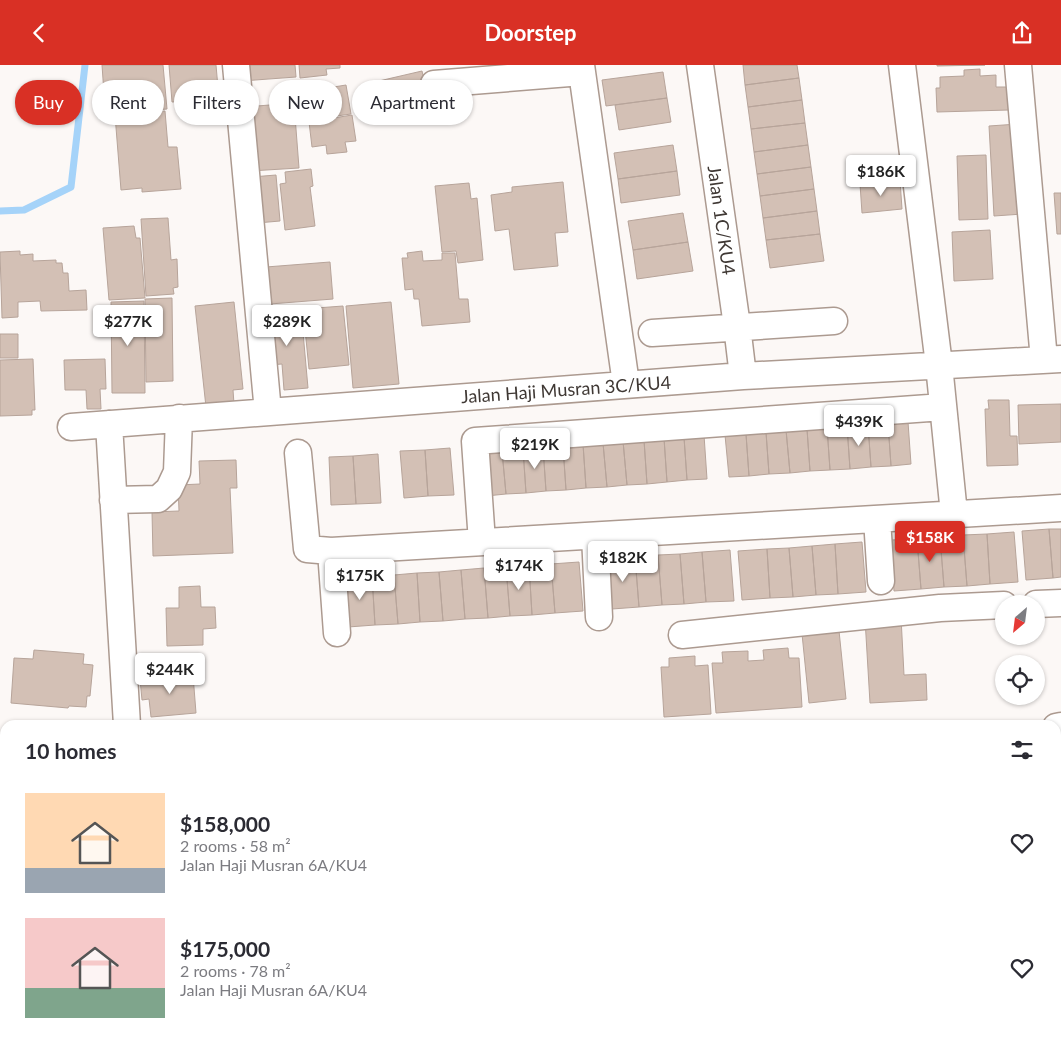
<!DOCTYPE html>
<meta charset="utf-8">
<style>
:root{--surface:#fff;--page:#f7f7f7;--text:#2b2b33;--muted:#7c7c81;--accent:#d93025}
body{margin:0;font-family:Lato,sans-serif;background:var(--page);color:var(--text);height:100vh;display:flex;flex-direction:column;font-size:19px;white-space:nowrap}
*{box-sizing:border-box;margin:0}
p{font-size:16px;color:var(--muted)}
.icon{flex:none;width:28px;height:28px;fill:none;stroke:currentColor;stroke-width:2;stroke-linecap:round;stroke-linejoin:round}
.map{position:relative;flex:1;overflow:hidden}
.details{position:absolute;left:0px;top:655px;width:1061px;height:321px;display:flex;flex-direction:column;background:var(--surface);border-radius:15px 15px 0 0;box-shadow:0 1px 4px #0004}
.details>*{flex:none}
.banner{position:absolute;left:15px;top:15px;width:500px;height:45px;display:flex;gap:10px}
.needle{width:32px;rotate:208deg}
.tools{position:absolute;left:995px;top:530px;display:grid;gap:10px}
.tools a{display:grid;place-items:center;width:50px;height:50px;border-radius:50%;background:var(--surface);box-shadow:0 1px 4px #0004;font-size:25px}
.price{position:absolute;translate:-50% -42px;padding:0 11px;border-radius:5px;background:#fff;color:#222;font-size:16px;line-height:32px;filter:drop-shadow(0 1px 2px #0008)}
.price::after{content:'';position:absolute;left:50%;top:30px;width:15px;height:11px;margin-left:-8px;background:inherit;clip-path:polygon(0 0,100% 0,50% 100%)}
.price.current{background:var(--accent);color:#fff}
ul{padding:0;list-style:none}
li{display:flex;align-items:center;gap:15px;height:125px;padding:0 25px}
li span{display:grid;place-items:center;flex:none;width:140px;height:100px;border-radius:0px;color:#555}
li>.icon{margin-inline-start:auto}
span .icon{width:60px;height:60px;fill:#fffc;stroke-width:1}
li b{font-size:21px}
h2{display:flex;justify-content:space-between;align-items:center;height:60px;padding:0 25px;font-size:21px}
.chip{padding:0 18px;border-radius:22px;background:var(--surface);box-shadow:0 1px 4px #0004;font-size:18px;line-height:45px}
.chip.current{background:var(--accent);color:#fff}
header{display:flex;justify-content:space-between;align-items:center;height:65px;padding:0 25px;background:var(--accent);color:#fff;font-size:22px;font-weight:700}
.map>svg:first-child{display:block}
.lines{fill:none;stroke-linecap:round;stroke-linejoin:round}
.stream{stroke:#a5d3f9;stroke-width:7}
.building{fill:#d3c0b5;stroke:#b7a49a}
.minor-casing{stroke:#ac9a90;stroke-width:29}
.minor{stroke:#fff;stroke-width:26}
.labels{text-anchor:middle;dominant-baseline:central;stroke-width:4.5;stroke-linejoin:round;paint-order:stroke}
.street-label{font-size:18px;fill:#3f3834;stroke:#fff}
</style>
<header><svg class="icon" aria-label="back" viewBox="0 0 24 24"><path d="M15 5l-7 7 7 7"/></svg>Doorstep<svg class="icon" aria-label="share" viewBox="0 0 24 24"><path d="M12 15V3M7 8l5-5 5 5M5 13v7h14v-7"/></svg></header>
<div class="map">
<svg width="1061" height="976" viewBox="0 0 1061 976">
<rect width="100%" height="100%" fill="#fcf8f6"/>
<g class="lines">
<path class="stream" d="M0,146L24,145L71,122L85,0"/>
</g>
<path class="building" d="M102,0H163L167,44L121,48L120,42L105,43Z
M169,0H216L219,34L172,37Z
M241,0H295L296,12L242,16Z
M299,0H340V3L326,4L327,10L300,13Z
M743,0H797L799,13L745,20Z
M937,0H985L937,1Z
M980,4V11L996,10V22H1008L1009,45L937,47L936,23H940V12L964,11V5Z
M422,6L429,36L424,38L426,47L400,52L398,45L392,46L393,51L375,55L366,19Z
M663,7L667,33L606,41L602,15Z
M799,13L802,35L748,42L745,20Z
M346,20L351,49L308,55L303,27Z
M667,33L671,57L619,65L615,40Z
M802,35L805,58L751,64L748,42Z
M294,38L299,103L250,106L245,42Z
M165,46L168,82H177L181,124L142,127V123L121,125L115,50Z
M352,50L356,76L345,77L347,87L327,89L326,80L312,82L309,57Z
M805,58L808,80L754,87L751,64Z
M1018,59L1023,149L994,151L989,61Z
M673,80L677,106L618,114L614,88Z
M808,80L811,102L757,109L754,87Z
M986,90L988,154L959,155L957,91Z
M811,102L814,124L760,131L757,109Z
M311,104L313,121L310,122L315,161L285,165L280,119L286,118L285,107Z
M677,106L680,130L621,138L618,114Z
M276,110L280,156L257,158L252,112Z
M900,115L902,144L862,148L860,119Z
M563,117L568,167L555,168L558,201L514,205L509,164L495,166L491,130L512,127V122Z
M469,118L471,134L477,133L483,195L458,198L456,186L442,187L435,121Z
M814,124L817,146L763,153L760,131Z
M1054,128H1061V169H1057Z
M817,146L820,169L766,175L763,153Z
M683,148L688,177L633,185L628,156Z
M168,153L171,195L177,194L178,222L173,223L174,229L146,231L141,154Z
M134,161L136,173H140L145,233L109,235L103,163Z
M990,165L993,214L954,216L952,167Z
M820,169L824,196L770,203L766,175Z
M688,177L693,206L637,214L633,185Z
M20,186V190L33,189V196L56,195V198H62L63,208H68L69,226L86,225L87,245L41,246L40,236L18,237V252L2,253L0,187Z
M422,186L423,196L442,195V188H455L459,234H468L470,257L422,261L419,234H414L413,224L405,225L402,193H408L407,188Z
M330,197L333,234L270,239L266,202Z
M172,233L173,316L146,317L145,234Z
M144,236L145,328H112L111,237Z
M234,237L243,324L233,325L234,339L206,342L195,241Z
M391,237L399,319L353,323L346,241Z
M343,241L349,300L309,304L303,244Z
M301,245L308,323L284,325L282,299L269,300L264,248Z
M0,269H18V293H0Z
M33,294L35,345H32V350L0,351V295Z
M105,294L106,324H100L101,344H87L86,325H65L64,295Z
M988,335H1009L1010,371H1017L1018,400L987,401L985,344H989Z
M1061,339V377L1019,379L1018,340Z
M908,357L911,399L891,401L888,358Z
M888,358L891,401L871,402L868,360Z
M868,360L871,402L850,404L847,361Z
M847,361L850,404L830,405L827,362Z
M827,362L830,405L810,406L807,364Z
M807,364L810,406L790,408L786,365Z
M786,365L790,408L769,409L766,367Z
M766,367L769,409L749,411L746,369Z
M746,369L749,411L729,412L725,370Z
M704,370L707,414L687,415L684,372Z
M684,372L687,415L667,417L664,373Z
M664,373L667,417L647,419L644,375Z
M644,375L647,419L627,420L623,376Z
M623,376L627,420L607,422L603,378Z
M603,378L607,422L586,423L583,379Z
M583,379L586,423L566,425L563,381Z
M563,381L566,425L546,426L543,382Z
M543,382L546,426L526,428L523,384Z
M450,383L454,430L428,431L425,385Z
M523,384L526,428L506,429L502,386Z
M425,385L428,431L404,433L400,386Z
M502,386L506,429L486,431L482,387Z
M378,389L381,438L356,439L353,391Z
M353,391L356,439L331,440L329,392Z
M236,395L237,423H230L233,488L153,491L152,447L179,446L178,420L200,419L199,396Z
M1049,464L1053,513L1026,515L1022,466Z
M1049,464H1061V512L1053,513Z
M1014,467L1018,517L990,519L987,469Z
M987,469L990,519L967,521L963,470Z
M963,470L967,521L944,522L940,472Z
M940,472L944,522L921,524L917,474Z
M917,474L921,524L894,526L891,475Z
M862,477L866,527L838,529L835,479Z
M835,479L838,529L816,530L812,481Z
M812,481L816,530L793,532L789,483Z
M789,483L793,532L770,533L767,484Z
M767,484L770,533L742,535L738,486Z
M730,485L734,536L706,537L702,487Z
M702,487L706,537L684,539L680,489Z
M680,489L684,539L662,540L658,490Z
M658,490L662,540L639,542L635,492Z
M635,492L639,542L612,544L608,493Z
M579,497L583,546L555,548L551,499Z
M551,499L555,548L532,550L529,500Z
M529,500L532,550L510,551L506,502Z
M506,502L510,551L488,553L484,503Z
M484,503L488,553L465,554L461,505Z
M461,505L465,554L443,556L439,507Z
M439,507L443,556L420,557L417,508Z
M417,508L420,557L398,559L394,510Z
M394,510L398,559L375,560L372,511Z
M372,511L375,560L348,562L344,513Z
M200,521L201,542H215L216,563L203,564V580L167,581L166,543H179V522Z
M901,552L904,610L926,609L927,635L870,638L865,554Z
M838,556L846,634L809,638L801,559Z
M788,583L789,593H799L802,642L716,648L712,598H723L722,587L748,586V596L764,595L763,585Z
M34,585L84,589L83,599L93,600L90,631H87L86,642L69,641L68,643L11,638L14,593L33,594Z
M695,591V601L708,600L711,649L664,652L661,602H669V593Z
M193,610L196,648L151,652L149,634L142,635L140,614Z
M1056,666H1061V712H1056Z
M0,724L5,725V773L0,772Z
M1056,733H1061V814L1056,815Z
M1056,852H1061V930H1056Z
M0,889H5V942H0Z
M1061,940V976H1056V941Z
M0,957L5,958V971H14L13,976H0Z
M75,971H155L153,976H82L75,973Z
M210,971H259V976H210Z
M636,971H658V976H636Z
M636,971V976H613V972Z
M658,971H681V976H658Z
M681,971H710V976H681Z
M716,971H743V976H716Z
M766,971H796L797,976H766Z
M801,971H830V976H802Z
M830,971H853V976H830Z
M853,971H875V976H853Z
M875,971H898V976H875Z
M898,971H920L921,976H898Z
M920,971H943V976H921Z
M943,971H965L966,976H943Z
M965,971H988V976H966Z
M988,971H1011V976H988Z
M1011,971H1033V976H1011Z
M1033,971H1056V976H1033Z
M613,972V976H591V973Z
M591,973V976H568V975Z"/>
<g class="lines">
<g class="minor-casing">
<path id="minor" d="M236,0L268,347
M581,0L626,319
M700,0L737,261L743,311
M902,0L939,300L954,449
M1018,0L1044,295
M434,19L582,7
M652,268L834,256
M109,359L127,660
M71,362L743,311L1061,294
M298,388L307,484L331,486L1061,443
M113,435L158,434L169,424L177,407L179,353
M877,454L881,516
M595,471L599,552
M482,477L475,376L943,342
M331,486L337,568
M1036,539L1061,538
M682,570L940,543L1004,540
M1056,662L1061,661
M1056,828H1061
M755,971V976
M60,976L62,971"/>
</g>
<use href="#minor" class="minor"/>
</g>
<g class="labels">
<g class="street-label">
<text transform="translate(722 155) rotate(82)">Jalan 1C/KU4</text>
<text transform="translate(566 324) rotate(-4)">Jalan Haji Musran 3C/KU4</text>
</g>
</g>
</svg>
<div class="tools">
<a><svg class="needle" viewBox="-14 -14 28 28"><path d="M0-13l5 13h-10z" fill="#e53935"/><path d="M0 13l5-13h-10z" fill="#7c7c81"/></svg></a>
<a><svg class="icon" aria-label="locate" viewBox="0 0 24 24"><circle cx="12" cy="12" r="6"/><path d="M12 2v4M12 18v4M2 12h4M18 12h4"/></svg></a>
</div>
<b class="price" style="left:881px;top:132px">$186K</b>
<b class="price" style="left:128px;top:282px">$277K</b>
<b class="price" style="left:287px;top:282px">$289K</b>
<b class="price" style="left:859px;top:382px">$439K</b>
<b class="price" style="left:535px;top:405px">$219K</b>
<b class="price current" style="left:930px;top:498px">$158K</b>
<b class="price" style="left:623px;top:518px">$182K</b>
<b class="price" style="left:519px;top:526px">$174K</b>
<b class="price" style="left:360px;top:536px">$175K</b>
<b class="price" style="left:170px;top:630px">$244K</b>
<div class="banner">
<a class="chip current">Buy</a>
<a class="chip">Rent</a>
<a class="chip">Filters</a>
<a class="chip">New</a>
<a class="chip">Apartment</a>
</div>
<section class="details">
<h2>10 homes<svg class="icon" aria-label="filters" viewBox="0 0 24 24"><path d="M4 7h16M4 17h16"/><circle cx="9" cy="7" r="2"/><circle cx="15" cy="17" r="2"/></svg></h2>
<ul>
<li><span style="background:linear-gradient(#ffd9b3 75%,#9aa5b1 0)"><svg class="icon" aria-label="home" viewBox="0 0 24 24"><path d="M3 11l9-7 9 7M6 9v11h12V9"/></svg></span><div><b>$158,000</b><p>2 rooms · 58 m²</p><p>Jalan Haji Musran 6A/KU4</p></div><svg class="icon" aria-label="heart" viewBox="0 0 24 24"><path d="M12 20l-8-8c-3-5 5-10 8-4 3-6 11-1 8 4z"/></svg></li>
<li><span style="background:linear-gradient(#f6c9c9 70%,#7fa58c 0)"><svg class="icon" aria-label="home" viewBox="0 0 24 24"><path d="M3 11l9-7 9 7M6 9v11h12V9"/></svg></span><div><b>$175,000</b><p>2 rooms · 78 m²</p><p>Jalan Haji Musran 6A/KU4</p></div><svg class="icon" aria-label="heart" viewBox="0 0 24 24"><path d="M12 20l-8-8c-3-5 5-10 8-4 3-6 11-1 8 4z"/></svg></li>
</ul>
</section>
</div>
